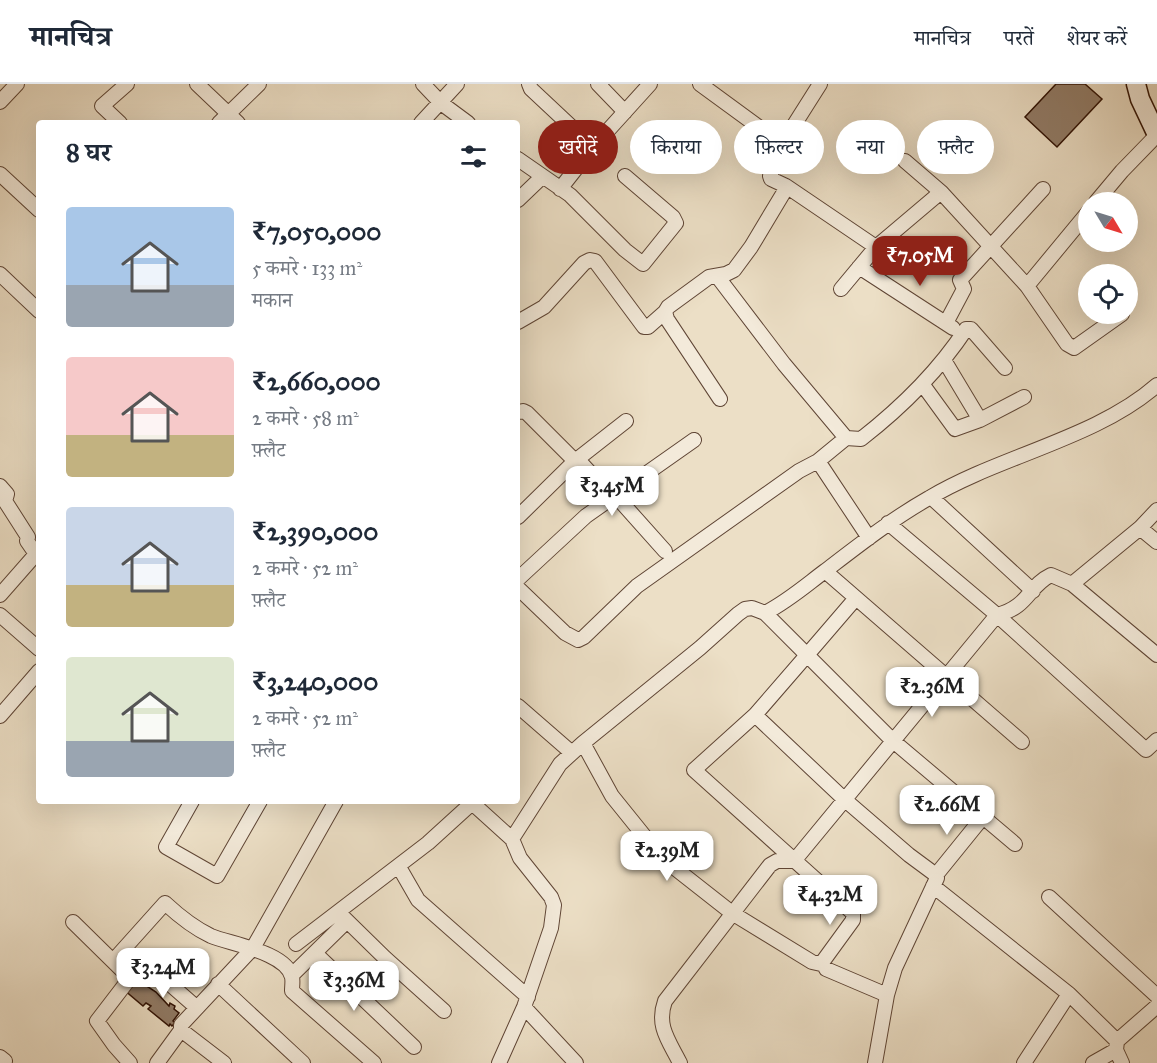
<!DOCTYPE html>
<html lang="hi">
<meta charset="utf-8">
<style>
:root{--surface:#fff;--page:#f6f6f7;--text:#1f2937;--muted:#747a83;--line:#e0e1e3;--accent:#8f2418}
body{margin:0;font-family:"IM FELL Great Primer","Noto Serif Devanagari",serif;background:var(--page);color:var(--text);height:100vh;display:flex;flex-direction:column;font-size:22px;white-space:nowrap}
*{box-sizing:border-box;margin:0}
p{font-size:20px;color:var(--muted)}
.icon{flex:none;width:33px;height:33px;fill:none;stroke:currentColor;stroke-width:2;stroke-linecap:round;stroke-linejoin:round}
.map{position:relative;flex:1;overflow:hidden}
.sheet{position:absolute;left:36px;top:36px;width:484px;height:684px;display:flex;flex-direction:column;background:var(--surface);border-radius:6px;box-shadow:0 6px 24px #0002}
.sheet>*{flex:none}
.top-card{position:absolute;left:538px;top:36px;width:528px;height:54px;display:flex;gap:12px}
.needle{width:39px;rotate:128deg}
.fabs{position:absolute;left:1078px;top:108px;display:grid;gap:12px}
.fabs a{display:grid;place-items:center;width:60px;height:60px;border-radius:50%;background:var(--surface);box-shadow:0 6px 24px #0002;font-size:30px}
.price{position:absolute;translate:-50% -51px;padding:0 14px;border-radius:12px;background:#fff;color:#222;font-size:20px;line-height:39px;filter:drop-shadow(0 2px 3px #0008)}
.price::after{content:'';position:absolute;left:50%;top:36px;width:18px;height:14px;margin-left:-9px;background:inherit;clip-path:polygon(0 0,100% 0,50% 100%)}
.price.on{background:var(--accent);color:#fff}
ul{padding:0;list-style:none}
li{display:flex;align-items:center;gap:18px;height:150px;padding:0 30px}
li span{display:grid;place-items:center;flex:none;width:168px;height:120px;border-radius:6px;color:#555}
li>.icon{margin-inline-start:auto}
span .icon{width:72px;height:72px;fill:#fffc;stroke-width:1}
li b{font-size:26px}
h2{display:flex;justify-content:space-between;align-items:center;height:72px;padding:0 30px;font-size:26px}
.pill{padding:0 21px;border-radius:27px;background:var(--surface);box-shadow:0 6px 24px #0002;font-size:21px;line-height:54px}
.pill.on{background:var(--accent);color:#fff}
header{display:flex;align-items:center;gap:36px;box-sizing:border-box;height:84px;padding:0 30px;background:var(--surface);border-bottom:2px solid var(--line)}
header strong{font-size:28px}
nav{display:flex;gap:33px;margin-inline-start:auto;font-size:21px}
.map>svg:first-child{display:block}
.building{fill:#927d69;stroke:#301205;stroke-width:1.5}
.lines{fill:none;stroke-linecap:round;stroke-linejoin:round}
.street-casing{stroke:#5f4535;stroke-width:16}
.secondary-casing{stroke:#301205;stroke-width:21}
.street{stroke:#f3eada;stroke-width:14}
.secondary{stroke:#f3eada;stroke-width:18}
</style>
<header>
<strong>मानचित्र</strong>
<nav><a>मानचित्र</a><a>परतें</a><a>शेयर करें</a></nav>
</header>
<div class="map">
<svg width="1157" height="979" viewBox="0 0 1157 979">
<rect width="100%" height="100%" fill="#ecdfc6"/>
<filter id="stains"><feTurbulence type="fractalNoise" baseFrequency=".00333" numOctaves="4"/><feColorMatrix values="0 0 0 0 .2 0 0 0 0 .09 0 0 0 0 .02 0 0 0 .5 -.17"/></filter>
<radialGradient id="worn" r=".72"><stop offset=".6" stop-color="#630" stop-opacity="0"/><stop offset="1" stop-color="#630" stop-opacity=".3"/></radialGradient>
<path class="building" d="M1056,0H1085L1102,15L1057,63L1025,33Z
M139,893L146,898L145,901L156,908L169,922L170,919L175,922L174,925L179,929L173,937L175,939L172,942L170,940L169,942L148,925L151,922L146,919L143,922L123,905Z"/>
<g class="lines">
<g class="street-casing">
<path id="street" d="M197,0L238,39
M423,0L441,19L468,39
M529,0L531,5L593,63
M598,0L625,28
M700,0L782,60
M0,18L17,0
M120,39L102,22L127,0
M219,39L259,0
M421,39L457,0
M518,75L570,111L625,166L643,180L676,139L673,133L625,92
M905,77L941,108L1027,202L1067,260L1074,264L1122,230
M0,90L39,126
M786,102L876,163
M560,105L593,63L650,0
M518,116L542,93
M1096,118L1122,87L1157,51
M859,183L953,244
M0,190L39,227
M717,192L784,280L846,354L818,377L869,454
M1027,202L1089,127
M841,205L876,163L941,108
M518,238L544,223L584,179L590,176L595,177L644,243H648L665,228
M946,239L964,205L960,196L1043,105
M944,276L980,336
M923,301L955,345L980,336L1024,313
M720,315L667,235L665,228L668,223L709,193L726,190L734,186L751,163L784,108L786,102L771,95L770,92L782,60L820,0
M518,328L523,327L527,329L575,377L581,379L606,406L615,411L665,467
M846,354L861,355C902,323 937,289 966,245H971L1005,284
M0,402L7,410L5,417L28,453L27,457L36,470L0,511
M931,413L1033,507
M518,433L575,377L626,337
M888,439L997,531L1146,666L1157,656
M1140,444L1157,458
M825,487L1022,658
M518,495L586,432L694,356
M1072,500L1157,571
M518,504L565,549L578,556L584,553L637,502L799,387L818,377
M856,514L807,571L892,656L1015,760
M0,531L39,565
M518,622L572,669
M755,631L844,715L909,771L936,791L937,794L895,884L887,911L875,979
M0,632L39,587
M583,659L612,712L662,774L732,829L812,878L821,880L853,836V829L694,686L755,631L807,571L765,529
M192,717L166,763L217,792L260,717
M470,717L512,755
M399,783L418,816L528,913
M936,791L983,733
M933,802L1069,910L1117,957L1116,966L1122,979
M1049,813L1157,912
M338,828L385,874L444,927
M73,838L130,894L97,937L114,961L130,979
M296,860L428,759L472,719
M315,869L414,963
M113,877L165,819C179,832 194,844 211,852C230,860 286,868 292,893C293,897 292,902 292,907L374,979
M826,885L887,911
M292,891L347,837
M130,894L147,880L196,923
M218,900L303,979
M524,923L576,979
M1117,957L1157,922
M0,973L5,977L2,979
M157,979L181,946
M224,979L181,946V941L253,864L336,717
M499,979L524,923L551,844L554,821L551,813L520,774L512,755L560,680L583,659L700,564L738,530L745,525L752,524L765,529C788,517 805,502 825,487C859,461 892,435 929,414C999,372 1097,354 1157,301
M680,979C669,957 656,942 665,917L770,781L777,777H794L997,531C1029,523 1028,502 1051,491L1072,500L1140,444L1157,426
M1024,979L1069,910
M1093,979L1116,966"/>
</g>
<g class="secondary-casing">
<path id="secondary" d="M1136,0L1140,15L1157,51"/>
</g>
<use href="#street" class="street"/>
<use href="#secondary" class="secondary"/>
</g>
<rect width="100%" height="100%" filter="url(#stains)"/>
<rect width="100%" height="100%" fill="url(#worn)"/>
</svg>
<div class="fabs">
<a><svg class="needle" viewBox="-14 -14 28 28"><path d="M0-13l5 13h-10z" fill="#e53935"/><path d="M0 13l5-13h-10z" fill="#747a83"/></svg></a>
<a><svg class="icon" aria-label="locate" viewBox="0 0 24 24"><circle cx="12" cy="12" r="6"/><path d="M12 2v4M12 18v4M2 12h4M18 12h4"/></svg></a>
</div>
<b class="price on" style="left:920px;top:203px">₹7.05M</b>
<b class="price" style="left:612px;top:433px">₹3.45M</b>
<b class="price" style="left:932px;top:634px">₹2.36M</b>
<b class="price" style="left:947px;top:752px">₹2.66M</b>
<b class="price" style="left:667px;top:798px">₹2.39M</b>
<b class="price" style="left:830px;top:842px">₹4.32M</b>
<b class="price" style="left:163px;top:915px">₹3.24M</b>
<b class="price" style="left:354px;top:928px">₹3.36M</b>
<div class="top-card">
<a class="pill on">खरीदें</a>
<a class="pill">किराया</a>
<a class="pill">फ़िल्टर</a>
<a class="pill">नया</a>
<a class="pill">फ़्लैट</a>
</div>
<section class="sheet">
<h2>8 घर<svg class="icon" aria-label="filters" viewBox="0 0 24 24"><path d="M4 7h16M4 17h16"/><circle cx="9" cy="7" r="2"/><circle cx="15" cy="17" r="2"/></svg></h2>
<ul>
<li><span style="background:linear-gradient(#a9c7e8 65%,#9aa5b1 0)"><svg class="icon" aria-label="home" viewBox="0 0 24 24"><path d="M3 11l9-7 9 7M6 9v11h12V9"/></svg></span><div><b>₹7,050,000</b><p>5 कमरे · 133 m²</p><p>मकान</p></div></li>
<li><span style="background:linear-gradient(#f6c9c9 65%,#c2b280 0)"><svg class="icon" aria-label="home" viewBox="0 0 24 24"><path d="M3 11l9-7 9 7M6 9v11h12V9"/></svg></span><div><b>₹2,660,000</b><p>2 कमरे · 58 m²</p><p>फ़्लैट</p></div></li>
<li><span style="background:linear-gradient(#c9d6e8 65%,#c2b280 0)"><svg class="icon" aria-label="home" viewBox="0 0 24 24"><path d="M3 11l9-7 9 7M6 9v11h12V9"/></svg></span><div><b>₹2,390,000</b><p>2 कमरे · 52 m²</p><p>फ़्लैट</p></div></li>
<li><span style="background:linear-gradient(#dfe7d0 70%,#9aa5b1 0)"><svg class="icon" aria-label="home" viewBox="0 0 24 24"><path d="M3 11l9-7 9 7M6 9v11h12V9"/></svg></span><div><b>₹3,240,000</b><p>2 कमरे · 52 m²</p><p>फ़्लैट</p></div></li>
</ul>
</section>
</div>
